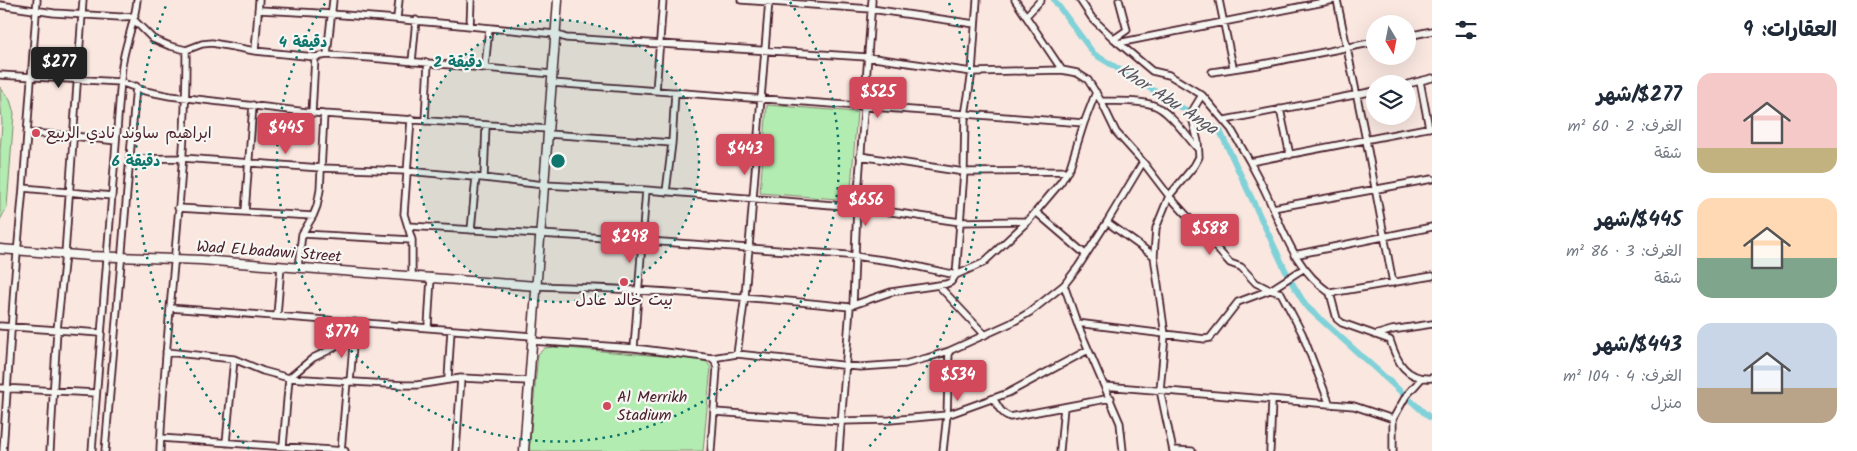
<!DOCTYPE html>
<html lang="ar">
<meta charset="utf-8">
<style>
:root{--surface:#fff;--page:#f2f2f3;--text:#1f2937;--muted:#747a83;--accent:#d1495b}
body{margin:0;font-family:Kalam,"Playpen Sans Arabic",sans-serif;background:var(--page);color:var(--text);direction:rtl;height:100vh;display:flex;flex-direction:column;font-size:19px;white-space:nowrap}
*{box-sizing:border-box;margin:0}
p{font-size:16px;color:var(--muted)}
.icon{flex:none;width:28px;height:28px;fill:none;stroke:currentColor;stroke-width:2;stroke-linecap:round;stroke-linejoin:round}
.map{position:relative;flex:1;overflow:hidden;direction:ltr}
.panel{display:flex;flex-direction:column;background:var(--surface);width:425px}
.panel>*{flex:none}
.needle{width:32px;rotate:170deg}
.tools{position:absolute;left:1366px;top:15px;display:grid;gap:10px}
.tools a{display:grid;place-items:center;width:50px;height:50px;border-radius:50%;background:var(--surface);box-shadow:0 5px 20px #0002;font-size:25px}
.price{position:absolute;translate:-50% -42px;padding:0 11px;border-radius:5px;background:var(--accent);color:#fff;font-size:16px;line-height:32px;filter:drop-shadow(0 1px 2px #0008)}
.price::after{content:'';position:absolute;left:50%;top:30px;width:15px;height:11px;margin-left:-8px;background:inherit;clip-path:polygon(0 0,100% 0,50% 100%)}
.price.selected{background:#222;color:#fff}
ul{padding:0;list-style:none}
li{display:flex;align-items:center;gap:15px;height:125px;padding:0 20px}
li span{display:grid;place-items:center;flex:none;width:140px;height:100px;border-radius:15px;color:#555}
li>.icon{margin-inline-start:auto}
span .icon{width:60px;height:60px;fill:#fffc;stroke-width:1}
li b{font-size:21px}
h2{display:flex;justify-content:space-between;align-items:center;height:60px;padding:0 20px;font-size:21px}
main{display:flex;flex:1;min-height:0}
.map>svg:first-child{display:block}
.pitch{fill:#b2ecb1;stroke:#7e866e}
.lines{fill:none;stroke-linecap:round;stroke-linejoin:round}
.canal{stroke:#81d2d8;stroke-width:6}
.street-casing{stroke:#4a1f2b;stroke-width:9}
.secondary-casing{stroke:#4a1f2b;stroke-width:11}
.street{stroke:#f6f6f2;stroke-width:5.5}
.secondary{stroke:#f6f6f2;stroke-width:8}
.ring{fill:none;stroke:#0f766e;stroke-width:2.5;stroke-dasharray:2.5 5}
.poi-dot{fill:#d1495b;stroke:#f6f6f2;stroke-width:2}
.labels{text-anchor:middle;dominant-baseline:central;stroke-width:4.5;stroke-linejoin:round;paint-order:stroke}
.poi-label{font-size:16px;fill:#4a1f2b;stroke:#f6f6f2;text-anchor:start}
.street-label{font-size:16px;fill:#4a1f2b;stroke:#f6f6f2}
.water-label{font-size:18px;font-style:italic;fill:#5a555f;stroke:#f6f6f2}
.centre{fill:#0f766e;stroke:#f6f6f2;stroke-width:2.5}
.ring-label{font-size:15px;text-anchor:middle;font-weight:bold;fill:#0f766e;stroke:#f6f6f2;stroke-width:4.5;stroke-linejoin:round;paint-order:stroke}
</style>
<main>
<section class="panel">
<h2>العقارات: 9<svg class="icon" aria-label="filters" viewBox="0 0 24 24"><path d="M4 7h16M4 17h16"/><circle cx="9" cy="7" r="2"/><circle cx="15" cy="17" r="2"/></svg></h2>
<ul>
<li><span style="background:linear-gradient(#f6c9c9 75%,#c2b280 0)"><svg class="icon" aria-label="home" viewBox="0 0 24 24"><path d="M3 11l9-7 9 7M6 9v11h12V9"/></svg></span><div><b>$277/شهر</b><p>الغرف: 2 · 60 m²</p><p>شقة</p></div></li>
<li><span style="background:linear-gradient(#ffd9b3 60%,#7fa58c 0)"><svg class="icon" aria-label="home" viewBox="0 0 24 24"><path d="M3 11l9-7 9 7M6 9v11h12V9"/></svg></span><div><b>$445/شهر</b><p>الغرف: 3 · 86 m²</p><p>شقة</p></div></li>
<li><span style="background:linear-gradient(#c9d6e8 65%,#b9a48a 0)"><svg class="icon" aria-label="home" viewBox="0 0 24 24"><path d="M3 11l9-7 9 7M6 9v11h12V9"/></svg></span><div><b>$443/شهر</b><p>الغرف: 4 · 104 m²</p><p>منزل</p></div></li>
</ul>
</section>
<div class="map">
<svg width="1432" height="451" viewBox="0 0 1432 451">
<rect width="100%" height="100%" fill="#f9e7e0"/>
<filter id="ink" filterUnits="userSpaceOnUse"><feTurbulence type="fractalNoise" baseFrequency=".02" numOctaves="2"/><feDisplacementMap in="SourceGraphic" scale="10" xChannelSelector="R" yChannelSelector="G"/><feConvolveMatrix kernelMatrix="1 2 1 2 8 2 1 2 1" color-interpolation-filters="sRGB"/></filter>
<g filter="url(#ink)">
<path class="pitch" d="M0,87L10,100L14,113L7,207L0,220V151L2,123Z
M767,105L857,112L850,200L760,193Z
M554,347L697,359L707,362L711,368L710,377L703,451H529L538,354L545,348Z"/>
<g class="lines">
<path class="canal" d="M1054,0L1094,54L1220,131L1289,278L1306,306L1429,417L1432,418"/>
<g class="street-casing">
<path id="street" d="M741,0L871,9L975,24
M1015,0L1062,70
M1080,0L1092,18L1114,39
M1119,0L1127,30L1114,39L1152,71L1169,75L1202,95L1231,129L1250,162L1432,127
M1219,0L1233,67
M1337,0L1366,140L1393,283
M0,5L54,13L120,17L135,16
M258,10C358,14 456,25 555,34L566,38L867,57L972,72L1062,70L1077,73L1088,80L1101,101L1116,132L1143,162L1107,222L1078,267L1064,285L1030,312L1011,323L949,351L927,358L905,364L860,367L737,354L712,358L634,348L532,341
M1026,16L1041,0
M397,18L399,0
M134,20L153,39L170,46L186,50L202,44L212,43L255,51L315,57L327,55L371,58L552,74
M470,26L471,0
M1408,36L1432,31
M1118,43L1334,0
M255,51L259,0
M327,55L333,0
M412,62L416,20
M485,67L489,28
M1212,72L1258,65L1375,42
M0,75L120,82L145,91L170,96L324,114L548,129
M1420,81L1429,128
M552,83L1084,123
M1408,84L1432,78
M656,91L663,0
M1101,101C1118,102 1138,100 1153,105C1169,110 1187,137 1198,149
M1280,109L1290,155
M312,113L315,57
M411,119L404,214L412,240V276
M1225,120L1375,91
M425,121L428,63
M28,133L74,136L116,141
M548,134L672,143
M860,156L964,172L1068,171
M130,159L182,158L321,168L407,171L484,178L544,185L646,190L857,207L960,222L1028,221
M1143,162L1169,196L1194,166L1199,157L1198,142L1191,113L1202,95
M1250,162C1255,172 1261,182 1266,193C1284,231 1294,268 1330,293L1432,276
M484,178L486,125
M23,188L112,196
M666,192L672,143L675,92
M178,208L313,216
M1273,208L1432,179
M245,212L253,105
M1036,212L1085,254
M1107,222L1154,256
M408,226L590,237L847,255L897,262L956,275L983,263L1028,221L1061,182L1070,167L1084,123L1096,92
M471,230L476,177
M302,234L412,240
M1294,255L1432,227
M298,267L302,234L313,216L317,206L320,190L324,114
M1064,285L1077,323L1120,423L1123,451
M536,286C641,289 745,296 850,307
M939,286L985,335
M1330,293L1337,319L1342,323L1390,340C1397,362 1406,380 1432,378
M853,305L891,292L946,284L951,282L956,275L964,172L965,115L972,72L977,0
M170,308L532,336
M277,316L281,266
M1077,323L1205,339L1210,338L1238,302L1270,290L1303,269
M0,326L100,333
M428,327L431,277
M1375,335L1392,330L1432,324
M634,348L646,190
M166,352L234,359L263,371L289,378L404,385H417L461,378L528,381
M737,354L745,296L769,0
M448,379L451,330
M350,382L355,322
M1104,386L1354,406L1393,419
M0,388L96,393
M993,398C998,406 1001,414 1010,417L1111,398
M715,412L841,421L890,420L947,415L1008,393L1088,350
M160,438L345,451
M226,443L234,359
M283,446L289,378L313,358L354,338
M1173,450L1192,451
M3,451L14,287L23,188L37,0
M50,451L57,330L65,254L83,0
M92,451L122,66C125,43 135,23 137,0
M105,451L136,86
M160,451C165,317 187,184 186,50
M341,451L347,381
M456,451L461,378
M711,451L717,368L715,361L712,358
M839,451L850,307L853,305L857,207L872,0
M943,451L947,415L949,351
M1060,451L1064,407
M1173,451L1160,390L1165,335L1154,256L1156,228L1169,196L1230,263L1241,267L1256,283L1270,290L1281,293L1302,333L1330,405
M1270,451L1272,400
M1393,451V419L1406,396L1422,378"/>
</g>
<g class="secondary-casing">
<path id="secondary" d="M0,249L90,256L201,260L536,286
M524,451L558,0"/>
</g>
<use href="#street" class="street"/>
<use href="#secondary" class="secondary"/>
</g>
</g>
<circle cx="558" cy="161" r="141" fill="#0f766e" fill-opacity=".12"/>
<g class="ring">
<circle cx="558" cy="161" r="141"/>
<path d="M790 2A281 281 0 1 1 326 2"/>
<path d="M249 449A422 422 0 0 1 167 3M949 3A422 422 0 0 1 867 449"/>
</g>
<g class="poi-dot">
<circle cx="36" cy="133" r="5"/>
<circle cx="624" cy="282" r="5"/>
<circle cx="607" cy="406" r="5"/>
</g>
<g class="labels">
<g class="poi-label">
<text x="46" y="133">ابراهيم ساوند نادي الربيع</text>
<text x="624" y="300" text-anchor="middle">بيت خالد عادل</text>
<text x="617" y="397">Al Merrikh<tspan x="617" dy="18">Stadium</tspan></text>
</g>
<g class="street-label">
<text transform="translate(269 252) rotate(4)">Wad ELbadawi Street</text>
</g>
<g class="water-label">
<text transform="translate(1167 100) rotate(33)">Khor Abu Anga</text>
</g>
</g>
<circle cx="558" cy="161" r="8" class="centre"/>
<g class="ring-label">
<text x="303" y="47">4 دقيقة</text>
<text x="458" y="67">2 دقيقة</text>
<text x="136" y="166">6 دقيقة</text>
</g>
</svg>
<div class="tools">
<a><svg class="needle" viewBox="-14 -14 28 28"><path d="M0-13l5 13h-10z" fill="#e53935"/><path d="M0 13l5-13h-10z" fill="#747a83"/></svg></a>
<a><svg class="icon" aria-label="layers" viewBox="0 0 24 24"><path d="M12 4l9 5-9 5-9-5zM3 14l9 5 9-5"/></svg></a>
</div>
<b class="price selected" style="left:59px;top:89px">$277</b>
<b class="price" style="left:878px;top:119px">$525</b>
<b class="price" style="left:286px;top:155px">$445</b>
<b class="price" style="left:745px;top:176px">$443</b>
<b class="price" style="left:866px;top:227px">$656</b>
<b class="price" style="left:1210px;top:256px">$588</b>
<b class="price" style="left:630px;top:264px">$298</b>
<b class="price" style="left:342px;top:359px">$774</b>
<b class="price" style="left:958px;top:402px">$534</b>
</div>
</main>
